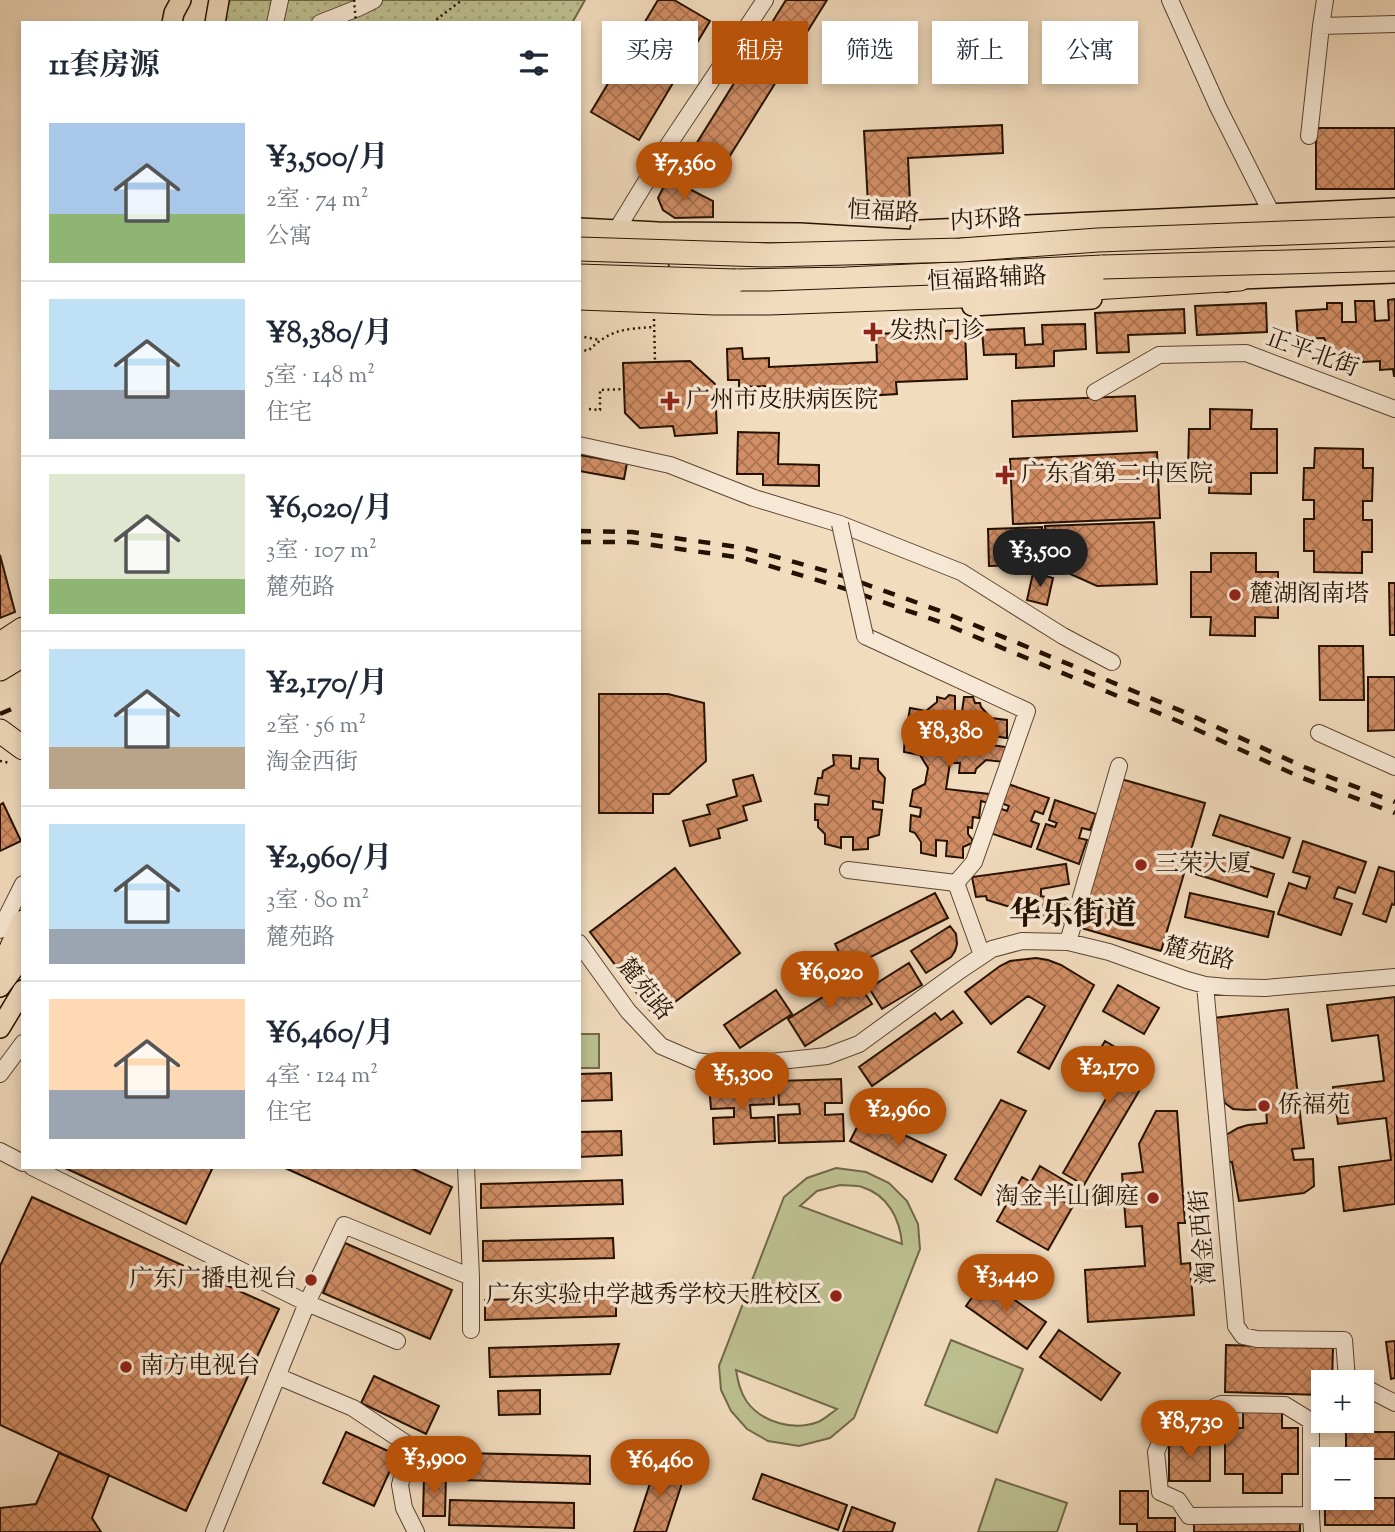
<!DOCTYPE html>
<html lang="zh">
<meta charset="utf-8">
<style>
:root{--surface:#fff;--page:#f2f2f3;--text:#1f2937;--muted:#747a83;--line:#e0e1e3;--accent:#b45309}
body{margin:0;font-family:"Sorts Mill Goudy","Noto Serif SC",serif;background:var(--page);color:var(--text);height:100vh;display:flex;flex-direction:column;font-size:26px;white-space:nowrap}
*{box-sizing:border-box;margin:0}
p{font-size:23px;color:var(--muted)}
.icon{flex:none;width:38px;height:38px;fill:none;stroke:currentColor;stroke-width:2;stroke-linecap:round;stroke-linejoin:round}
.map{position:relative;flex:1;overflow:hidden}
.drawer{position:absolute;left:21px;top:21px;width:560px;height:1148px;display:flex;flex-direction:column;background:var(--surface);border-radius:0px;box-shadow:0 4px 10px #0003}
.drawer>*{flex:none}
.guide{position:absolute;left:602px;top:21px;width:665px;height:63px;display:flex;gap:14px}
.tools{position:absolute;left:1311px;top:1370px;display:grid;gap:14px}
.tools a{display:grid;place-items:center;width:63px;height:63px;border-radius:0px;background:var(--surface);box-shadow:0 4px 10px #0003;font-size:35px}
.price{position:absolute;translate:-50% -60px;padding:0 16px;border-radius:24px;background:var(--accent);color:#fff;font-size:23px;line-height:46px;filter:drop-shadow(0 2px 4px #0008)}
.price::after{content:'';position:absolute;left:50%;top:42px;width:21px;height:16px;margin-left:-10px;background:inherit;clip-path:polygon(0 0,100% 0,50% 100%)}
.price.on{background:#222;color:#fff}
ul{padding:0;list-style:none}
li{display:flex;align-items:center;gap:21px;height:175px;padding:0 28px}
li+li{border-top:2px solid var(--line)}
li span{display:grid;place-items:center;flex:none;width:196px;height:140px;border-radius:0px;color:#555}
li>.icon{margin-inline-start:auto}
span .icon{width:84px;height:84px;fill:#fffc;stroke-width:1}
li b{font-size:30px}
h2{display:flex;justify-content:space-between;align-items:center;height:84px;padding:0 28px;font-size:30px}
.tag{padding:0 24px;border-radius:0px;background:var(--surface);box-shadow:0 4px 10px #0003;font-size:24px;line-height:63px}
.tag.on{background:var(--accent);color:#fff}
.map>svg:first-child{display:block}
.park{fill:url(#park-dots);stroke:#716848;stroke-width:2}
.garden{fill:#bdc090;stroke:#716848;stroke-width:2;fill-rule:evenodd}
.building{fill:url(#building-cross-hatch);stroke:#251100;stroke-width:2}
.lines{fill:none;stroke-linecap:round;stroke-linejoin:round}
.minor-casing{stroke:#584430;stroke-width:18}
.major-casing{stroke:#251100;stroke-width:22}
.highway-casing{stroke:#251100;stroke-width:25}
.path{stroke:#251100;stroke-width:2.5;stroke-dasharray:2 3.5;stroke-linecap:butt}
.minor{stroke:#f7e8d5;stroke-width:16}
.major{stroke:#f2dcbe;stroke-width:19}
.highway{stroke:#f2dcbe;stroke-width:23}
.rail{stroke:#251100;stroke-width:4.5;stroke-dasharray:12 12;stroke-linecap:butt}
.minor-bridge-casing{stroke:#584430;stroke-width:18;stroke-linecap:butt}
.highway-bridge-casing{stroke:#251100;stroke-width:25;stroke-linecap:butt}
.path-bridge{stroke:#251100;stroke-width:2.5;stroke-dasharray:2 3.5;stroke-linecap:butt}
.minor-bridge{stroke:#f7e8d5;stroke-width:16}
.highway-bridge{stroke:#f2dcbe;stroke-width:23}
.poi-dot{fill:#8f2418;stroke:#f7e8d5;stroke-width:2.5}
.labels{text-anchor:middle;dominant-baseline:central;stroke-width:7;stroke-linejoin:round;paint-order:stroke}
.street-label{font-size:24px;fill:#251100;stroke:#f7e8d5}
.poi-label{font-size:24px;fill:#251100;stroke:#f7e8d5;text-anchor:start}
.district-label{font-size:32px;font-weight:bold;fill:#251100;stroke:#f7e8d5}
</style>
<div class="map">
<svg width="1395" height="1532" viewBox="0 0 1395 1532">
<defs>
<pattern id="park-dots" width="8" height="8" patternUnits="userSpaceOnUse" patternTransform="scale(1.75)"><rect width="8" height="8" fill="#bdc090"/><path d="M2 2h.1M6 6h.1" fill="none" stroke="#a2a47a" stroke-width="1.8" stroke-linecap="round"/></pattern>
<pattern id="building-cross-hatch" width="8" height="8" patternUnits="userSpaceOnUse" patternTransform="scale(1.75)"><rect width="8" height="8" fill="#d28e65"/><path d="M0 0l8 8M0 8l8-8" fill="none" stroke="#aa7351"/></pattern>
</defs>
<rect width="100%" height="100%" fill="#f2dcbe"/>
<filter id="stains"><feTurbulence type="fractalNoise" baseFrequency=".00286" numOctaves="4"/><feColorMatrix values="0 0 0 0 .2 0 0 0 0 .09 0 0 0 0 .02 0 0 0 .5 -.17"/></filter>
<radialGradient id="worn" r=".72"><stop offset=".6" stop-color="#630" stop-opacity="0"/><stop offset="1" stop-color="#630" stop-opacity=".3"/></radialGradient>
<path class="park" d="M230,0H585L572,23H224V16Z"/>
<path class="garden" d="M579,1034H599V1068H579Z
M836,1168L866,1172L889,1183L907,1201L918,1224L920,1249L854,1418L830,1438L799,1446L768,1441L747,1429L731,1411L721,1390L719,1366L784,1197L807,1178ZM840,1185C847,1186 856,1185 862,1187C888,1195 900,1219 902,1244L800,1206L817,1191ZM736,1370L837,1409C831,1413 825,1419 818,1422C794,1431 763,1423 747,1402C740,1392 738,1381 736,1370Z
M951,1340L1023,1369L997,1433L925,1405Z
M996,1479L1067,1503L1057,1532H978Z"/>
<path class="building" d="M658,0H674L710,21L639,140L591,112Z
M786,0H827L718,175L688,157Z
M1002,125L1003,153L908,158L910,202L868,204L864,131Z
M1316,128H1395V189H1316Z
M668,178L713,201V217L675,218L663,210L658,198Z
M1395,299V376H1394L1393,369L1380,370V361L1363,362L1362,357L1341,358V352L1331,353L1324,338L1298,339L1296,311L1327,309V303H1342V322H1356L1355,301H1374L1375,321L1389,320L1388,300Z
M1266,303L1267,332L1197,335L1195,306Z
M1184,309L1185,333L1128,335L1129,352L1097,353L1095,313Z
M1085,324L1086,349L1054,351V366L1016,368V354L984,355L982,330L1024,328L1025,345L1043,344L1042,325Z
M965,330L967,379L896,382L897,394L866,396L867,406L817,408V398L770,400V386L739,387V380H728L727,349L742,348L743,359L769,358V367L877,362L876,334Z
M690,361L715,384L717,433L675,436L673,426L640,428L625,413L623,363Z
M1135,396L1137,431L1013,437L1012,401Z
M1210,409L1252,410L1251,429H1277V473H1251V494L1209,493L1210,473L1188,472L1189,429H1210Z
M738,432L779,433L778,464L819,465V486L763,485V474H737Z
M1315,448L1363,449V468H1373L1372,501H1363V520H1372V552H1362V573L1314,572V551H1304V519H1314V500H1303L1304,468H1314Z
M1157,452L1160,518L1013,524L1010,459Z
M579,455L627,463L624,479L579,471Z
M1154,522L1157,584L1097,586L1048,564L1045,526Z
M1042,527L1044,564L989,566L988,529Z
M1211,553H1256V572H1278V618L1255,617V636L1210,635L1211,617H1191V572H1211Z
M0,555L15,612L0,618Z
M1033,573L1053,578L1047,605L1027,600Z
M1389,583H1395V635H1390Z
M1319,646H1363L1364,700H1320Z
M1368,677H1395V730L1368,731Z
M599,694H668L704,703L706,761L669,794H653V813H599Z
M949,695L955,696V711L962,712L964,697H973L975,703H980L981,707L991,718L1007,720V738L985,735L984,744L1006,747L1004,762L986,760L976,769L975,773H959L960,763H950L946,789L989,794L988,803L981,801L979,818L973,817L972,828L968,827V834L972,839V843L963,847V858L946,856L947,841L936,840V856L921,853V842L915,833L910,831L911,815L920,817L921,808L910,806L913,790L925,784L928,768L920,755L904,752L905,733L926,736L927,728L907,726L910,708L926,711L937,702V697L945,699Z
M833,755L851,756V768L859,769L860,758L878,759V770L885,778L883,803L873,801V809L882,810L879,835L868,838V849L853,850V837H841V848L825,844V834L818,827V820H815V804L828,805L829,796L815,794L818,778H822L823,771L834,765Z
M753,775L761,801L743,806L747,820L718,829L720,838L690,846L683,821L710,814L707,805L737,796L733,780Z
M1121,779L1205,803L1161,951L1078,927Z
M1008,784L1049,798L1043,814L1035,811L1031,821L1039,824L1031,847L990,833L999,808L1007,811L1009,806L1001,803Z
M1055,800L1096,814L1090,830L1082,828L1079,838L1087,840L1079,864L1037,849L1046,824L1055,827L1057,823L1049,820Z
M3,803L21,841L0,851V805Z
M1220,815L1290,838L1283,858L1213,835Z
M1303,841L1366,862L1355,893L1338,887L1334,898L1352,904L1341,935L1278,914L1289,883L1306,889L1310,877L1293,872Z
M1203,852L1274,874L1267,897L1196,874Z
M1066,864L1069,884L1041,889V896L1068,902L1063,923L987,900L986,896L976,897L972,877Z
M1379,867L1395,872V905L1392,904L1386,922L1363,914Z
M675,868L740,953L655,1017L590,932Z
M935,893L948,918L847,969L835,944Z
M1190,893L1274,912L1268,937L1185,917Z
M950,926L956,934L957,944L955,951L951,957L926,973L911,951Z
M1036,958L1048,960L1061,965L1094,985L1049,1069L1018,1052L1045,1006L1028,996L991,1024L965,992L1000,966L1010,961Z
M909,963L922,985L882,1009L869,988Z
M854,977L872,1004L805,1046L788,1019Z
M1118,985L1159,1008L1144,1034L1103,1011Z
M776,990L792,1014L740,1048L724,1025Z
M1395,997V1204L1344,1211L1339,1167L1391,1160L1386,1118L1338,1124L1333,1087L1384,1081L1378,1035L1332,1041L1327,1005Z
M1288,1009L1304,1148L1292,1149L1294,1160L1313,1159L1314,1186L1304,1193L1239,1201L1232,1162L1226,1163V1135L1238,1128L1248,1125L1267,1123L1266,1109L1246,1110L1233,1109L1225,1103L1220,1091L1214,1018Z
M953,1011L962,1023L872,1086L859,1067L935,1013L941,1020Z
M1105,1041L1152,1069L1084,1185L1063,1173L1111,1090L1085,1075Z
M611,1073L612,1100L579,1101V1074Z
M841,1079L842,1103H825V1115L843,1114L844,1141L779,1143L778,1115L800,1114L799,1104L779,1105L778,1081Z
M773,1081L774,1104L750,1105L751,1118L774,1117L775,1141L714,1144L713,1118L734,1117V1108L711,1109L709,1084Z
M1001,1100L1026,1111L981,1195L955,1179Z
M1156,1111H1177L1185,1223H1178L1181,1264L1190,1263L1194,1315L1088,1322L1085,1270L1145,1266L1142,1226L1126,1227L1122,1174L1143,1172L1139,1144Z
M863,1115L946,1155L932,1182L850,1141Z
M621,1131L622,1155L579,1157V1132Z
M1040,1166L1072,1185L1063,1201L1073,1206L1048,1250L997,1221L1022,1177L1031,1182Z
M63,1167H213L186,1224Z
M283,1167H409L452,1187L430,1234Z
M622,1180L623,1204L481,1208V1184Z
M32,1197L279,1309L186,1511L0,1425V1266Z
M613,1238L614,1258L483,1261V1241Z
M345,1243L452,1290L430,1339L323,1293Z
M985,1279L1046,1322L1027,1349L966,1306Z
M616,1296V1316L485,1320V1300Z
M1059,1330L1120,1373L1101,1400L1040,1357Z
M1395,1341V1378L1391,1379L1386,1342Z
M619,1344L610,1374L490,1377L489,1348Z
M1226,1345L1333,1348L1332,1382H1323V1395L1225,1392Z
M374,1376L439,1406L426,1434L361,1403Z
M540,1390V1414L499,1415L498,1391Z
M1362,1404H1370V1432H1395V1459H1346V1421H1362Z
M1243,1410H1282V1428H1298V1474H1282V1493H1243V1474H1225V1428H1243Z
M346,1432L397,1455L374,1506L323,1483Z
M1169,1440H1210V1481H1169Z
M59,1453L109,1475L92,1518L101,1532H0V1508L36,1504Z
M462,1453L590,1456V1484L461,1480Z
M657,1462L686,1471L666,1532H634Z
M762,1474L847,1505L838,1530L753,1499Z
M424,1476H446L445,1516H423Z
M1120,1491H1148V1518H1175V1532H1137V1524H1120Z
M1325,1498H1395V1525H1325Z
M450,1500L574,1503V1528L449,1525Z
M852,1507L895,1523L892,1532H843Z
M1300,1522V1532H1194V1524Z"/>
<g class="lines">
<g class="minor-casing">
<path id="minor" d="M1170,0L1218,107L1272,214
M1325,0L1321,26L1395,24
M275,23L280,0
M320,23L358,8L374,0
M1309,136L1321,26
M611,239L669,144L765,0
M1095,392L1159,355L1246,353L1395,409
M579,445L670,465L754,498L840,524L961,572L1063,636L1112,662
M865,636L1027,711L974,862L956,883
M1319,733L1395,767
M848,870L956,883
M956,883L982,955
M0,930L23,884
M1068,942L1119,766
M579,943L628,1011L661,1046L696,1061L732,1066L827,1056L859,1044L962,969L992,949L1022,941L1068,942L1109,952L1187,980L1205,985L1226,987L1265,988L1395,977
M1205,985L1236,1326L1243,1336L1257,1339L1344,1340L1347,1379L1354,1382
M0,1074L23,1043
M0,1151L23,1163
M32,1167L307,1303L397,1341
M466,1167L471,1277V1330
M277,1376L353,1408L410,1446L400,1485L404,1508L416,1532
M1362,1386L1395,1403
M1311,1515L1189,1516L1178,1500L1160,1492L1156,1452L1165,1431L1221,1404L1285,1405L1311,1421V1515L1312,1532
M214,1532L307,1303L344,1225L471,1277"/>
</g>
<g class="major-casing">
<path id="major" d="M172,23L174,13L181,0
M215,23L219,0
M579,228L658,232L800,233L938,241
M920,230L1395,208
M579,264L659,268
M1226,282L1240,279L1395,273
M972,306L1092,299
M0,987L23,956
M0,1028L23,990"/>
</g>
<g class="highway-casing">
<path id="highway" d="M735,281L846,279L1103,267
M962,296L1240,279
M0,644L23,629
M0,669L23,655
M0,731L23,748
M0,974L23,922"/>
</g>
<path class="path" d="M432,23L462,0
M654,319L655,362
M579,336L600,340
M579,349L588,351C611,329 624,329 654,327
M589,409L600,410V390L624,389
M0,761L10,763"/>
<use href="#minor" class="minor"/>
<use href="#major" class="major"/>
<use href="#highway" class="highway"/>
<path class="rail" d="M579,531L632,532L745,548L840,575L943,612L1184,712L1304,767L1395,802
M579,542H631L743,558L837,586L940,622L1180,722L1300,777L1395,813
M0,714L23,704"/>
<g class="minor-bridge-casing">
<path id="minor-bridge" d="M840,524L865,636"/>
</g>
<g class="highway-bridge-casing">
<path id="highway-bridge" d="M579,249L768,255L961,250L1098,240L1395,229
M1103,267L1395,259
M579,276L735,281
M579,298L715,303H769L962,296"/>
</g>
<path class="path-bridge" d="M354,0L356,23"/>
<use href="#minor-bridge" class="minor-bridge"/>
<use href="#highway-bridge" class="highway-bridge"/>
</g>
<g class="poi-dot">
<path d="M869.5 321.5h7v7h7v7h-7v7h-7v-7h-7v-7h7z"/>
<path d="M666.5 390.5h7v7h7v7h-7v7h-7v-7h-7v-7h7z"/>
<path d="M1001.5 464.5h7v7h7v7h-7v7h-7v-7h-7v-7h7z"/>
<circle cx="1235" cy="595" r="7"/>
<circle cx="1141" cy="865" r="7"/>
<circle cx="1264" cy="1106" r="7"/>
<circle cx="1153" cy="1198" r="7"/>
<circle cx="311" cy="1280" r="7"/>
<circle cx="836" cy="1296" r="7"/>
<circle cx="126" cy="1367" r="7"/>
</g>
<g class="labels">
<g class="street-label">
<text transform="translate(883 213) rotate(3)">恒福路</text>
<text transform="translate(986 221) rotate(-3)">内环路</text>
<text transform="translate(987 280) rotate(-3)">恒福路辅路</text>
<text transform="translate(1312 354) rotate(20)">正平北街</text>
<text transform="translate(1199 955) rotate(13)">麓苑路</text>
<text transform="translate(644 990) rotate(51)">麓苑路</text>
<text transform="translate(1204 1237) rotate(-95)">淘金西街</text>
</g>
<g class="poi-label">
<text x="889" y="332">发热门诊</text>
<text x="686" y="401">广州市皮肤病医院</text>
<text x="1021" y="475">广东省第二中医院</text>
<text x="1249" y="595">麓湖阁南塔</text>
<text x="1155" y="865">三荣大厦</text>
<text x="1278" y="1106">侨福苑</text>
<text x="1139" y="1198" text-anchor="end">淘金半山御庭</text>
<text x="297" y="1280" text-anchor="end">广东广播电视台</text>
<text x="822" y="1296" text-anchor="end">广东实验中学越秀学校天胜校区</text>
<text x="140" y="1367">南方电视台</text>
</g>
<g class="district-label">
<text x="1073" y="916">华乐街道</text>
</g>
</g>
<rect width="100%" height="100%" filter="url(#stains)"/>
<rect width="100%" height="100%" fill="url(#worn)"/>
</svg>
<div class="tools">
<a>+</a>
<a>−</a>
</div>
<b class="price" style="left:684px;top:202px">¥7,360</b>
<b class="price on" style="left:1040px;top:589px">¥3,500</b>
<b class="price" style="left:950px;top:770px">¥8,380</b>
<b class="price" style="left:830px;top:1011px">¥6,020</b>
<b class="price" style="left:1108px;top:1106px">¥2,170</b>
<b class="price" style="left:742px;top:1112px">¥5,300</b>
<b class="price" style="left:898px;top:1148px">¥2,960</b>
<b class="price" style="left:1006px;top:1314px">¥3,440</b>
<b class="price" style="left:1190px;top:1460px">¥8,730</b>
<b class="price" style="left:434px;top:1496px">¥3,900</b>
<b class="price" style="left:660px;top:1499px">¥6,460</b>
<div class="guide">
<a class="tag">买房</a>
<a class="tag on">租房</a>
<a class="tag">筛选</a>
<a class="tag">新上</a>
<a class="tag">公寓</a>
</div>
<section class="drawer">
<h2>11套房源<svg class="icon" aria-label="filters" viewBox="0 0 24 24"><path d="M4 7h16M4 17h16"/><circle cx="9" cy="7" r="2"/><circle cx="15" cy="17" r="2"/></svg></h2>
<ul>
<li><span style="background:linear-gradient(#a9c7e8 65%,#8fb573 0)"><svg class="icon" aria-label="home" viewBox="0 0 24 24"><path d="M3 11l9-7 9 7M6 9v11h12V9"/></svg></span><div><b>¥3,500/月</b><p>2室 · 74 m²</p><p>公寓</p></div></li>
<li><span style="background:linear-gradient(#bfe0f5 65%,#9aa5b1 0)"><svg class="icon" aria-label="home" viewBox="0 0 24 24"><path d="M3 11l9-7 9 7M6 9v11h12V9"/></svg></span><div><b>¥8,380/月</b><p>5室 · 148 m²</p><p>住宅</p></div></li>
<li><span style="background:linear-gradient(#dfe7d0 75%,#8fb573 0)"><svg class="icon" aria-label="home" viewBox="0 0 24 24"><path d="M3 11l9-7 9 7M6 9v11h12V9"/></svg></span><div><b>¥6,020/月</b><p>3室 · 107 m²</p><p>麓苑路</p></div></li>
<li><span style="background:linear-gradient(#bfe0f5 70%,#b9a48a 0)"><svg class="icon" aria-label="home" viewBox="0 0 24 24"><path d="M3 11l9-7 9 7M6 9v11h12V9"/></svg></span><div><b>¥2,170/月</b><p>2室 · 56 m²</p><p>淘金西街</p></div></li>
<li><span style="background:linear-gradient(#bfe0f5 75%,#9aa5b1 0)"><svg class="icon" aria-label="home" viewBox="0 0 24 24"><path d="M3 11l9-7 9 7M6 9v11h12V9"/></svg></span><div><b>¥2,960/月</b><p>3室 · 80 m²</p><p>麓苑路</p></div></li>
<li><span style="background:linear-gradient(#ffd9b3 65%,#9aa5b1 0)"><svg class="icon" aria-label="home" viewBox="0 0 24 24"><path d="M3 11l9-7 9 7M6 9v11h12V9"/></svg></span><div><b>¥6,460/月</b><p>4室 · 124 m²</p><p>住宅</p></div></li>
</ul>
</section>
</div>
